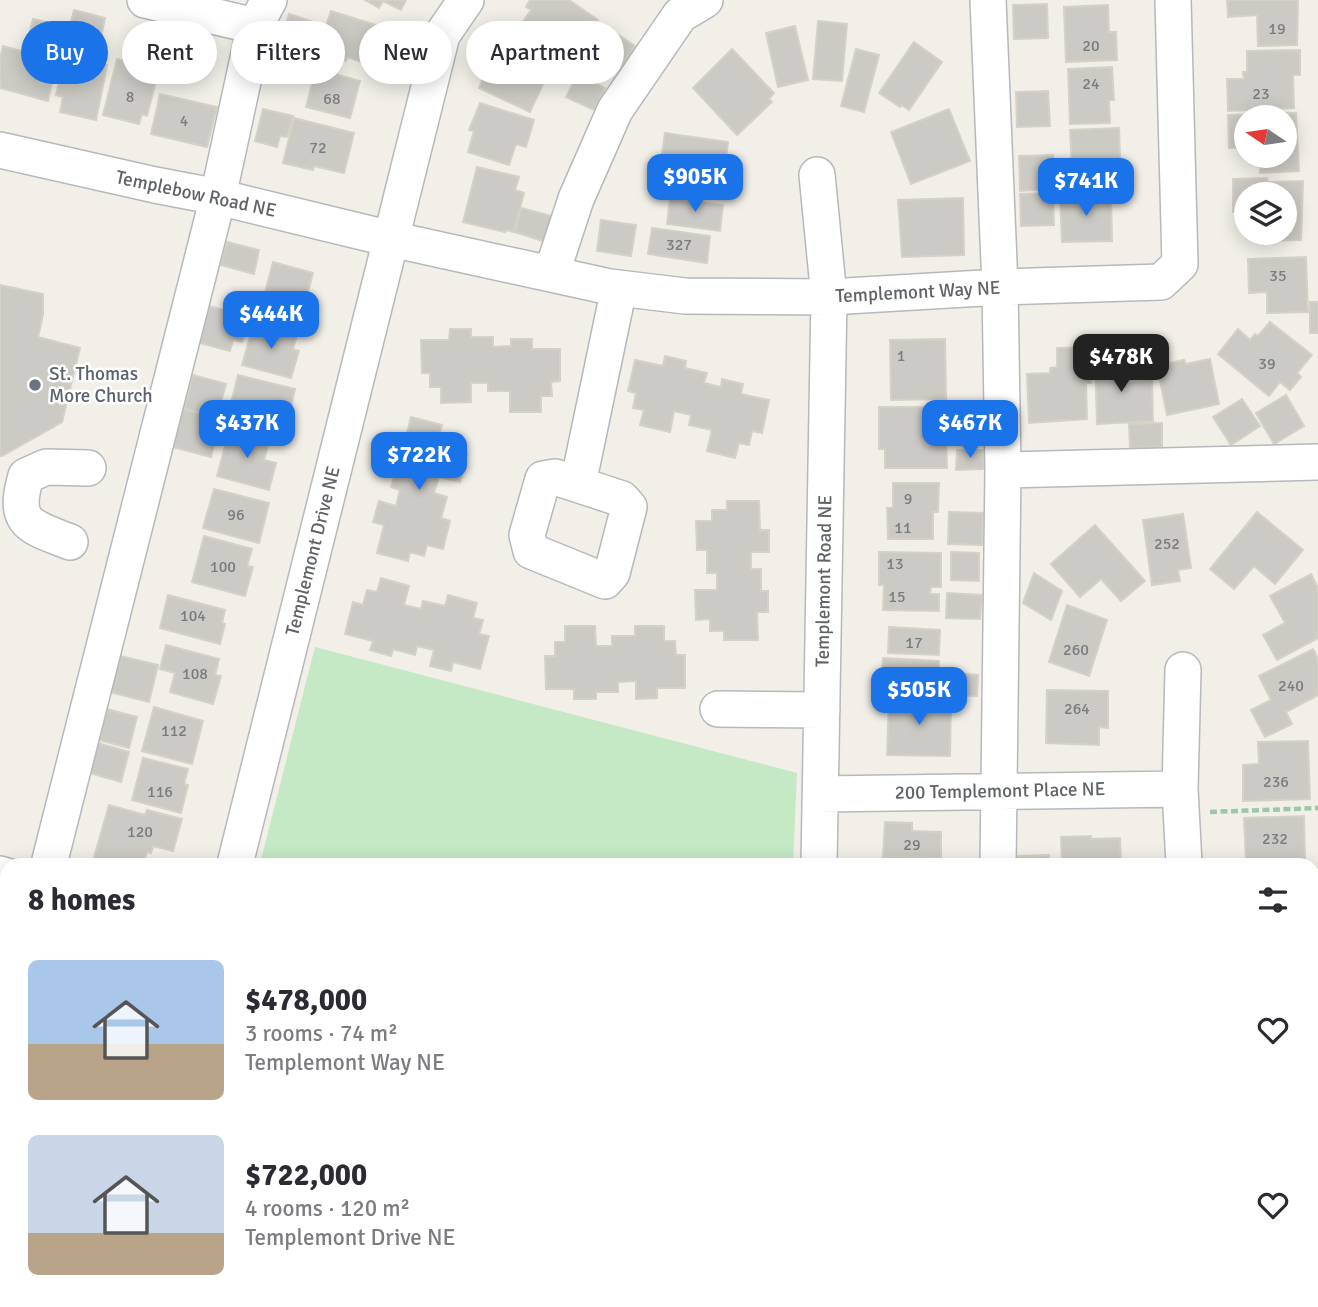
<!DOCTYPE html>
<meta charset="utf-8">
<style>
:root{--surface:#fff;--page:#f7f7f7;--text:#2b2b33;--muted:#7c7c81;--accent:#1a73e8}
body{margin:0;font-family:Signika,sans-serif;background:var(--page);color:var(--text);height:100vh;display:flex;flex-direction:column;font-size:26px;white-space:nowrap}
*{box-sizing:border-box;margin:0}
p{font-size:23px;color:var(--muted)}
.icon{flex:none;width:38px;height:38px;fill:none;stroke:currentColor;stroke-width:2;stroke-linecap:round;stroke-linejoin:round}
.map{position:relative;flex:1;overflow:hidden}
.panel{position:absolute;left:0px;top:858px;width:1320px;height:450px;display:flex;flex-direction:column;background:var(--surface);border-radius:21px 21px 0 0;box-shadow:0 4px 18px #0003}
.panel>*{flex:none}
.top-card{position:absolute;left:21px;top:21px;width:700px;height:63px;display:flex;gap:14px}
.needle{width:46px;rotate:283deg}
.controls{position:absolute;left:1234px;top:105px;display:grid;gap:14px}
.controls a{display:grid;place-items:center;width:63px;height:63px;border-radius:50%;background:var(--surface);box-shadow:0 4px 18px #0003;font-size:35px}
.price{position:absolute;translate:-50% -60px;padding:0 16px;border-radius:14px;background:var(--accent);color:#fff;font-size:23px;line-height:46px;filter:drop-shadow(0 2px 4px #0008)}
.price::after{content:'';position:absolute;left:50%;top:42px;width:21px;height:16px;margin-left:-10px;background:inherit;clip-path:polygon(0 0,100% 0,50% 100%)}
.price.selected{background:#222;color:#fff}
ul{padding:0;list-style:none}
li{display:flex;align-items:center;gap:21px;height:175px;padding:0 28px}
li span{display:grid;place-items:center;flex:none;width:196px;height:140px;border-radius:10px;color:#555}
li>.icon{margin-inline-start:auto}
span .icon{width:84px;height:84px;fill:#fffc;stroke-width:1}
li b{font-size:30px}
h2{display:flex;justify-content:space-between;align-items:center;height:84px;padding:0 28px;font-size:30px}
.chip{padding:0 24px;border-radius:32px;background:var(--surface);box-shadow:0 4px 18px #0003;font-size:24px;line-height:63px}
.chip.selected{background:var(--accent);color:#fff}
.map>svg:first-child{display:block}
.green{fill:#c5e8c5}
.building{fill:#cccac5;stroke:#d6d1c6;stroke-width:2}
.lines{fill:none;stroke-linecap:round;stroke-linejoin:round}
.minor-casing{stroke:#b5b8bc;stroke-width:38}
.path{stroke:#9cc7a9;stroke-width:4.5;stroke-dasharray:7 3.5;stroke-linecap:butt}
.minor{stroke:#fff;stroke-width:35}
.worship-dot{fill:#6b7280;stroke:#fff;stroke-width:2.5}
.labels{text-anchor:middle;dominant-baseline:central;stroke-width:5;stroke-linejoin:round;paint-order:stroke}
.number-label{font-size:16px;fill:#7a7d7f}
.street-label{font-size:19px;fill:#5f6368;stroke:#fff}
.worship-label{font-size:19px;fill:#5b616d;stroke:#fff;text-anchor:start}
</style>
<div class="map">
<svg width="1318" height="1307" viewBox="0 0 1318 1307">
<rect width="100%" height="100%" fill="#f1efe8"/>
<path class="green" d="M315,647L797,773L793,864H260Z"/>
<path class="building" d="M365,0H406L401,10L383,1L379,8Z
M530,0H569L598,20L583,43L567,33L555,51L519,27L531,10L526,7Z
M1227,0H1298L1297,45L1258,46L1257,15L1228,17Z
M1047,4L1048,38L1014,39L1013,5Z
M1108,5L1109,32H1116L1117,60L1066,62L1064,7Z
M74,10L105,18L98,51L66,43Z
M331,11L385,28L371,65L347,57L346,61L317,50L315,55L280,43L289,14L326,26Z
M33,19L64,26L48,101L0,88V58L3,46L25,52Z
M818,21L847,24L842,81L813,79Z
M795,26L808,80L778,87L766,33Z
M608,28L635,46L621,66L594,48Z
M173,32L206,40L197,73L165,65Z
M502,39L553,63L530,112L479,88L496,45L498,47Z
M914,42L942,62L909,110L902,105L900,107L879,93Z
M732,49L774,93L769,99L772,102L737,135L693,88Z
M856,49L879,55L864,112L841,106Z
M1300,50V75H1293L1294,108L1228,111L1227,79H1244L1243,72H1247V51Z
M65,55L107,65L96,120L60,112L63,97L56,95Z
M117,59L140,65L137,76L156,81L147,116L142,114L139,124L103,115Z
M1112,67L1114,100H1109L1110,123L1070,124L1068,69Z
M316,69L360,81L350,118L306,107Z
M577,75L605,88L594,110L566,97Z
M1048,91L1050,126L1017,127L1016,92Z
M160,94L217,107L207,147L151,134Z
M480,103L534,120L526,147L516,144L509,165L468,152L474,131L469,130Z
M263,109L293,116L287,137L280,136L277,147L255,141Z
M949,109L970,161L911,184L891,132Z
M1296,113L1299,171L1260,173V156H1284V117H1246V148H1229L1228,115Z
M294,118L354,133L344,173L314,166L313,170L283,163Z
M1119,128L1121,185L1073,188L1070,130Z
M665,133L728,142L721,197L657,188Z
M1053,155L1054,189L1020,191L1019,156Z
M477,167L519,177L515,190L524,193L514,232L506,230L505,232L463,222Z
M1267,178L1268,182L1303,181L1301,240L1264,241V233H1284V194H1246V212H1233V179Z
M1053,193L1054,225L1021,226L1020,194Z
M1111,194L1112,241L1062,242L1060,195Z
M670,198L723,205L720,231L667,224Z
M963,198L964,255L902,257L898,200Z
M521,208L559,218L552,244L515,232Z
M601,220L636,225L631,256L597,251Z
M652,228L710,236L707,263L648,254Z
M227,242L259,250L254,274L221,265Z
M1306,257L1308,312L1267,313V292L1249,293L1248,259Z
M273,262L313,273L299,326L259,316Z
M0,285L43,294V315L38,337L80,348L62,422L2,456H0Z
M1310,302H1318V333H1310Z
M209,306L249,317L242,342L233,340L230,351L200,343Z
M1270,322L1312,355L1297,373L1301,377L1290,390L1280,382L1269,396L1218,354L1238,329L1250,340L1255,334L1258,336Z
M254,323L297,335L293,349L299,351L291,378L242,365Z
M450,329H471V337H493V347L511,346V339H532V349H560V381L551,382L552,396H541V412H510V391H488V383H471V402L441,403V387H430V373H422L421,340H449Z
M945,339L946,399L891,400L890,340Z
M1090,347L1091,383H1086L1087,419L1029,423L1027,374L1050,373V368L1057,367V348Z
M665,356L686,361L685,368L707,373L704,383L721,387L722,379L743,384L741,394L769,400L762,433L752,431L749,445L739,443L735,458L707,451L712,430L689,425L691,415L674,411L670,432L640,425L644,410L633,408L636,393L628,391L635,360L663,366Z
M1124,356L1125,381H1152L1153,421L1097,424L1095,357Z
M1210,359L1219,404L1167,415L1157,366L1184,360L1186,364Z
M193,375L226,384L217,417L184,408Z
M238,375L295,389L286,427L228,415Z
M1286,395L1304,426L1274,444L1256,413Z
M1242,399L1260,426L1231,445L1213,417Z
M879,407H941V434L946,433L947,468H885V449H879Z
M183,409L221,419L211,457L173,447Z
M411,417L442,425L439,435L455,439L452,449L467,454L460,482L439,477L434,493L447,497L441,518L450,521L443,549L427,545L424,556L410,552L408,561L377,553L384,525L373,522L379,501L396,506L400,490L391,487L397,465L389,464L395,442L404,445Z
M1162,423V447L1130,448L1129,424Z
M230,428L270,438L264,460L276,463L269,490L217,476Z
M957,450H983L984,469L956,470Z
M893,483H939L938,512H933V539H888L887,508H893Z
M214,489L269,503L259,543L203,528Z
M727,501H759L760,530H769V552H751V569H761V591H768V612H757L758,640H724V631H710V619L696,620L695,590H717V573H707V550H697L696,521H712V510H727Z
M949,512L983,513L982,545L948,544Z
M1257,512L1303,550L1275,584L1254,566L1234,589L1210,569Z
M1183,514L1191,568L1178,570L1180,581L1152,585L1143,520Z
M1095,525L1145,581L1121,601L1101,579L1080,597L1051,564Z
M204,536L252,549L247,566L253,567L245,596L192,582Z
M879,552L941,553V587H931L930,594H939V611L883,610L884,585H879Z
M951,552L979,553V581L951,580Z
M1034,573L1062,591L1051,620L1023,603Z
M1311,574L1318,588V638L1277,660L1263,635L1285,623L1270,596Z
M381,578L409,586L404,605L421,609L423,601L445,606L448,595L477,603L473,618L483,620L479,634L489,636L480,669L453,662L451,671L430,666L434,650L417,646L415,655L393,649L391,656L370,650L373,641L345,634L353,602L363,605L367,590L377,592Z
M947,593L982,595L980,619L946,618Z
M168,595L225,610L222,623L225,624L220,644L160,628Z
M1067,605L1107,620L1089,676L1049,662Z
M565,626H595L596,646H612V636H635V626H664V641H675L676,655H685V688H657V698L636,699V681L618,682V692H596V699H574V689H546L545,656H555V642H565Z
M889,627L940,630L939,655L888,653Z
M166,645L219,659L215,675L221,676L213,704L170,692L175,673L160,669Z
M1313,649L1318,659V695L1286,712L1292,724L1265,737L1251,710L1271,700L1259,676Z
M120,656L158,665L149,702L110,692Z
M883,658L939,661L938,687L881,684Z
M948,673L978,675L977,696L947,695Z
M1047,690L1108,691V728L1099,727V745L1046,743Z
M889,698L951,700L950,756L887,755Z
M154,707L203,721L192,764L142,751Z
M107,709L137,717L129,748L99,740Z
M1308,741L1310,799L1243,801V765L1259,764L1258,742Z
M98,743L129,752L121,782L90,773Z
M143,758L188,769L184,784L188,785L181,813L132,800Z
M109,805L145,815L147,810L182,819L173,851L153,846L151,853L147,852L143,864H107L93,861Z
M1304,816L1305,860L1246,862L1244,818Z
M885,822L912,823V831L941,832V858L883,857Z
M1091,836V839L1120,838L1121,864H1062L1061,837Z
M1049,855V864H1016V856Z
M874,861L926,863V864H874Z
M1318,877V937H1312V878Z
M0,935L7,937V1010L0,1008Z
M1312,979L1318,981V1017L1315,1024L1312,1022Z
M1312,1211L1318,1220V1278L1312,1282Z
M0,1222L7,1224V1280L0,1278Z
M0,1300H49L50,1307H0Z
M172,1300H238L237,1307H170Z
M363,1300H397L396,1307H361Z
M558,1300H592L590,1307H554Z
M678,1300H711L710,1302L720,1305L719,1307H676Z
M824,1300H888L887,1307L847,1305V1307H827L823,1306Z"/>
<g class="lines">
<g class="minor-casing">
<path id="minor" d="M145,0L255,26
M988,0L1000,287L1003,470L998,864
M0,150L155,185L218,197L391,239L610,287L685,296L829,297L1000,287L1161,282L1180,264L1173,0
M817,175L829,297L819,864
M552,272L576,199L615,110L680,15L705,0
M1003,470L1318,462
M555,477L622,499L629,507L612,573L605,581L531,551L527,535L543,479Z
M578,484L619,288
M70,542C29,526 12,524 26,476L46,467L88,468
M1183,670L1180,789L1184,864
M718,709L822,710
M821,794L1180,789
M49,864L218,197L255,26L269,0
M235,864L442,35L466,0
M0,874L7,876
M0,1061L7,1062
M1312,1105L1318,1104
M119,1307L121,1300
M287,1307L288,1300
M475,1307L477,1300
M777,1307L779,1300
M964,1307L965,1300"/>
</g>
<path class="path" d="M1210,812L1318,808"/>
<use href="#minor" class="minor"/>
</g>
<circle class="worship-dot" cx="35" cy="385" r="7"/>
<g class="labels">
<g class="number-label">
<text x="1277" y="29">19</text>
<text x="1091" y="46">20</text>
<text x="1091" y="84">24</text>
<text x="1261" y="94">23</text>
<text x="130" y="97">8</text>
<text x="332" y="99">68</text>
<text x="184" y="121">4</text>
<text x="318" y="148">72</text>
<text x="679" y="245">327</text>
<text x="1278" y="276">35</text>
<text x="901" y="356">1</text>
<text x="1267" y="364">39</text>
<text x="908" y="499">9</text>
<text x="236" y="515">96</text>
<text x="903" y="528">11</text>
<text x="1167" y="544">252</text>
<text x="895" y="564">13</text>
<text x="223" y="567">100</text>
<text x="897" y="597">15</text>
<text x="193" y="616">104</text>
<text x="914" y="643">17</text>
<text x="1076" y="650">260</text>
<text x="195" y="674">108</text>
<text x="1291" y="686">240</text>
<text x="1077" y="709">264</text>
<text x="174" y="731">112</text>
<text x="1276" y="782">236</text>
<text x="160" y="792">116</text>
<text x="140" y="832">120</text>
<text x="1275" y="839">232</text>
<text x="912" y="845">29</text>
</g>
<g class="street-label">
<text transform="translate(196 194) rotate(12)">Templebow Road NE</text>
<text transform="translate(918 292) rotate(-3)">Templemont Way NE</text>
<text transform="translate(313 551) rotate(-76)">Templemont Drive NE</text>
<text transform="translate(824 581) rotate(-89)">Templemont Road NE</text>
<text transform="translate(1000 791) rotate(-1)">200 Templemont Place NE</text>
</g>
<g class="worship-label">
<text x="49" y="374">St. Thomas<tspan x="49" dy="22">More Church</tspan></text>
</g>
</g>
</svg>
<div class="controls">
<a><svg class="needle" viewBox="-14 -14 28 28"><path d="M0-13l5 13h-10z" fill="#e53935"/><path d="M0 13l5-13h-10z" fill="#7c7c81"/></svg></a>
<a><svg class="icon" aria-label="layers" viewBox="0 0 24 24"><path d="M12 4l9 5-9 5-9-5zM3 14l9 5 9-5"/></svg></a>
</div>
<b class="price" style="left:695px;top:214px">$905K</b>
<b class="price" style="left:1086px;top:218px">$741K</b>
<b class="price" style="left:271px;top:351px">$444K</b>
<b class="price selected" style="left:1121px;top:394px">$478K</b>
<b class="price" style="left:247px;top:460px">$437K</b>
<b class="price" style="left:970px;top:460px">$467K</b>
<b class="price" style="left:419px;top:492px">$722K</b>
<b class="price" style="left:919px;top:727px">$505K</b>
<div class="top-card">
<a class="chip selected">Buy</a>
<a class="chip">Rent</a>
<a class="chip">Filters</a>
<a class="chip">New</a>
<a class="chip">Apartment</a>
</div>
<section class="panel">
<h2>8 homes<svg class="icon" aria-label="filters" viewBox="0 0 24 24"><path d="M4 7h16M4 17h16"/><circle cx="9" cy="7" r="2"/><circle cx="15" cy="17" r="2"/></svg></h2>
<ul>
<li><span style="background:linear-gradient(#a9c7e8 60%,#b9a48a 0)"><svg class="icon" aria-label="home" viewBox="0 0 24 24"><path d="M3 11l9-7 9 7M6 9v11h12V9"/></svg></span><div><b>$478,000</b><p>3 rooms · 74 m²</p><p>Templemont Way NE</p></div><svg class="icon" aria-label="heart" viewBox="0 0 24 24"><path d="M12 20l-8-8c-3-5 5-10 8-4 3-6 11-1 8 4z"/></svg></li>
<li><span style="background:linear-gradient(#c9d6e8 70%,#b9a48a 0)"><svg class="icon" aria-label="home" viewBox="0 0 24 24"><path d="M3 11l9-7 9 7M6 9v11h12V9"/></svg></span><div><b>$722,000</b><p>4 rooms · 120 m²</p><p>Templemont Drive NE</p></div><svg class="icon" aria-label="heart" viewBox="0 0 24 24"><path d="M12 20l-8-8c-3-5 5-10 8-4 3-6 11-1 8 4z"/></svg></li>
</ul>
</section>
</div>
